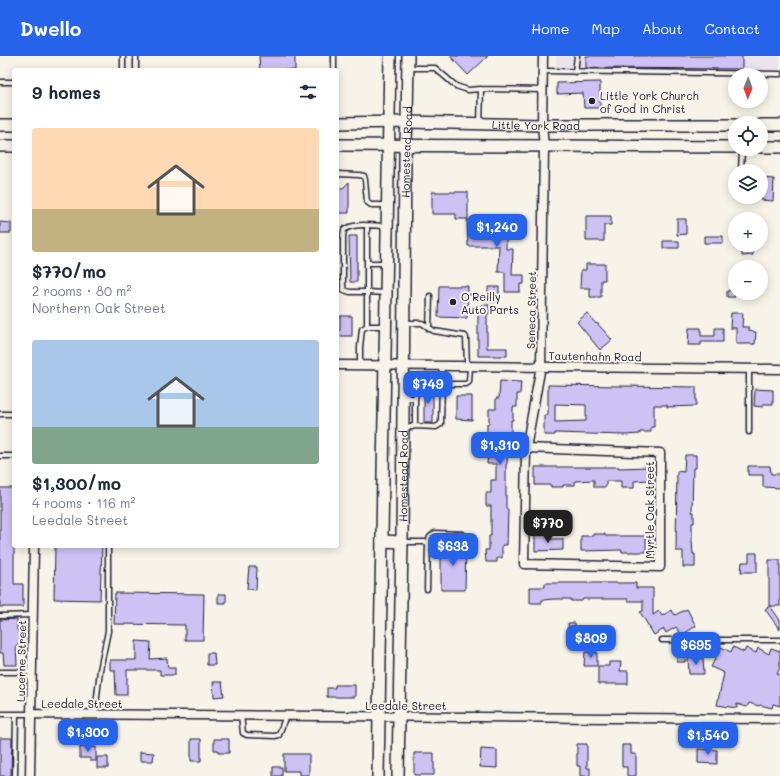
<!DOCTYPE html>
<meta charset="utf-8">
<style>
:root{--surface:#fff;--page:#f2f2f3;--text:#1f2937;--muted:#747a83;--accent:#2563eb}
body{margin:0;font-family:Mali,sans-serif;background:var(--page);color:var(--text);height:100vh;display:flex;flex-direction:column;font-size:15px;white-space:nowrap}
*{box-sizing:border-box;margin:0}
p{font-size:13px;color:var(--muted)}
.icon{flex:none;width:22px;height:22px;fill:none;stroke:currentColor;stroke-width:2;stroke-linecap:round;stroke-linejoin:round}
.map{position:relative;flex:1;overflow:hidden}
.drawer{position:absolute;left:12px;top:12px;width:327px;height:480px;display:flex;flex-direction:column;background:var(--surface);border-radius:4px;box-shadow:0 2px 10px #0003}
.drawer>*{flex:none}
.needle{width:26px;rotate:181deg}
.fabs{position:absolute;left:728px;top:12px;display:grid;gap:8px}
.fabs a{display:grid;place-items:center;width:40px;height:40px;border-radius:50%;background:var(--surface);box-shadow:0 2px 10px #0003;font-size:20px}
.price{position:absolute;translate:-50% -34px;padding:0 9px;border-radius:8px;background:var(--accent);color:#fff;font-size:13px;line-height:26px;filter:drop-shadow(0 1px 2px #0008)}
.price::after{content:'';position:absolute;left:50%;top:24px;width:12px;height:9px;margin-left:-6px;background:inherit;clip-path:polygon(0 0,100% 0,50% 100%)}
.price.current{background:#222;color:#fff}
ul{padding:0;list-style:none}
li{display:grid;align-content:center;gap:8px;height:212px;padding:0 20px}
li span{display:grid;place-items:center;height:124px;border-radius:4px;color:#555}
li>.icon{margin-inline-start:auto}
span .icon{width:72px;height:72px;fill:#fffc;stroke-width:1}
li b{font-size:17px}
h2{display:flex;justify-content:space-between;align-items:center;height:48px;padding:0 20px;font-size:17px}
header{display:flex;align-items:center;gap:24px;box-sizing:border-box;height:56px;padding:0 20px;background:var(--accent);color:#fff}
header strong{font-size:19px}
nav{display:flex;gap:22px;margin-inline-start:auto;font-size:14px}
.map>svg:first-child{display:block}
.built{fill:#ebe4ec}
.building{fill:#cec2f4;stroke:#22223b;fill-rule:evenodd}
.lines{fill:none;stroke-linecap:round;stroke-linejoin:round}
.lane-casing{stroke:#22223b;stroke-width:7}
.street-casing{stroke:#22223b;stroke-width:11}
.secondary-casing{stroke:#22223b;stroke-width:14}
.lane{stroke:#f7f3e8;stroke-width:4}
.street{stroke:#f7f3e8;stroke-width:8}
.secondary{stroke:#f7f3e8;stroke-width:11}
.poi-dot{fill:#22223b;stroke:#f7f3e8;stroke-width:1.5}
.labels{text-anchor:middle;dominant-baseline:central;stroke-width:4;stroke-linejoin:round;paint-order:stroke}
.poi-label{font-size:11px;fill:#22223b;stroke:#f7f3e8;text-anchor:start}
.street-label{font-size:11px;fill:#22223b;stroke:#f7f3e8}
</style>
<header>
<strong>Dwello</strong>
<nav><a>Home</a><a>Map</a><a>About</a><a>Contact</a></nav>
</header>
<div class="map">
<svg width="780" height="720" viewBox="0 0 780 720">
<rect width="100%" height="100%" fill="#f7f3e8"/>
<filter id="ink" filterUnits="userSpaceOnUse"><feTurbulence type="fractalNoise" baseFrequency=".025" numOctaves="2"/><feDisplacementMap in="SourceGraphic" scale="8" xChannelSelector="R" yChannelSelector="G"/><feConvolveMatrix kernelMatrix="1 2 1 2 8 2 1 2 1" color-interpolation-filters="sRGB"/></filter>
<g filter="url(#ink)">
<path class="built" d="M556,0H780V22H761V19H735V21L556,20Z"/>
<path class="building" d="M259,0H295V14H260Z
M450,0H488L468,19Z
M586,0H742V13L586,12Z
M600,26V52H584L583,37L557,38V27Z
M761,122L774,123L773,145L761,144Z
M349,126V157H337V132H343Z
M432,136H468V163H456V158H432Z
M586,160H611V169H604V185H586Z
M494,163L514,164L513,179H506V193H513L512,219H524V228H520V236H505V216H498L499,190H468L467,164H477V171L494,172Z
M677,163H686V178L677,179Z
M0,166L11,167V177H0Z
M349,180H357V226H350Z
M704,180H723V187H704Z
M663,185H679V192H663Z
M742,189H753V199L742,200Z
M586,208H605V224H601V241H590V232H580L581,214H586Z
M439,230H468L467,262L438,261Z
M488,231H499V246H488Z
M735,234V241H727V235Z
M481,249H489V258H487V292H507V300H478V258H480Z
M587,257L596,268L597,267L612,284L600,294L577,266Z
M731,257H743L742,271H749V275L756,276L755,288H736V272H730Z
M340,260H352V280H337V274H340Z
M689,272H701V280H715V272H723V286H701V289H688Z
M500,325L521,326L520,338H517V351H513V364H511V379H508L507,408H506V453H508L507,489H502V502H497V506H486L485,494H489V480H491V450H486V437H491V424H496V408H487L490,379H487V368H489V353H496V342H499Z
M548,329L696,331V350L667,351V349H654V371H651V376H640V378L625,379L555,377V379H544V359H548ZM555,348L586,349V365L555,366Z
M424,331H433V367H424Z
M755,333L773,334V348H763V351L754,350Z
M456,340H472V364L456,363Z
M685,399H696V412H693L692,456H694V467H692V485L693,498H695V511H683V495H676L677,415L684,416Z
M748,410H770L771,418H780V432L763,431V419H748Z
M535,411H619V412L649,411V424L634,425V432H621V425H606V431H594V424L575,425V429H563V431H551V429H535Z
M0,432H14V528H23V551H0Z
M593,478H605V480H646V496H622V494L581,495V480H593Z
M535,479H548V483H563V494L535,495Z
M441,489H466L465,534H441Z
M55,490H102L100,544L54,543Z
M749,497H757V516H741L742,506H749Z
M769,504H780V550H769Z
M249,511H257L256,534L247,533Z
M545,527H636V532H653V559L659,555L662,560L671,554L675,559L687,553L696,570L682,579L676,571L666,577L664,573L654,579L640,556L643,555V545H628V543H583L582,545H571V543H554L542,544V547H530V531H545Z
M115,537L204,538L203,584H185V569L114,568Z
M218,538H226V547H218Z
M770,550L780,564V574L765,553Z
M17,563V574H21V589H16L17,609H4L3,597H0V564Z
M568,567H575L576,582H569Z
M136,585L151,586L150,603L167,602L168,612H175V619H160V614H127V639H116L115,614H110V604H136Z
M685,591V606H677V592Z
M721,591L731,596L733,591L744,596L746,592L756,597L758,592L769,598L771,592L780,595V612L777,618L780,619V650L773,648L772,652L760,649L759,650L749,647L747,651L737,648V652L717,649L724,617L711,611Z
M585,596H597V610H584Z
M207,597H214L215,609H207Z
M688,602H703L704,618H689Z
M609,606H621L620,615H628V628H598V610H609Z
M213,626H222L224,640L214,641Z
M335,629H355V641H327V632H335Z
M0,682H12L11,720H0Z
M191,683H201V705H191Z
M214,683H229V697H218V694H214Z
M577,688H587V712H590V720H580V710H577Z
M622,689H631V698H636V720H627V711H622Z
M80,691H96V705H90V702H80Z
M481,693L497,694V712L480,711Z
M698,693L717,694V708L698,707Z
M140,696L154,697L153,705H140Z
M414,697H434V719H414Z
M284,698H309V719H299V715H284Z
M97,701H108V712H97Z
M273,711H282V720H273Z"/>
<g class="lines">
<g class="lane-casing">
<path id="lane" d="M334,0V14
M409,12H435L456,30L468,34L481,33
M123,14V0
M136,14V0
M543,15L780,18
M575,16L577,0
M0,26H14
M480,68L481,33L542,34
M741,115L742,93
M337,118L359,119L364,120L365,124L367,146L371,149H387
M367,170V207H386
M367,207V236L386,237
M405,267H422L434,275L465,280L466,282L467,310
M367,270V236H350L344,234L343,230V181L344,174C354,166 374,170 386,170
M429,273L430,240
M360,309V291L362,273L367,270H385
M442,310L441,325L444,328H466L469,326L470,310
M415,344C418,321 419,325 441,325
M0,358H14
M414,370L436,371L441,368L442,327
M403,371H412L415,368V344L413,342H405
M749,376V313
M0,400H14
M402,486H428L427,533
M428,486L430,481L435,477L462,478
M0,560L33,559
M662,584H780
M0,616H31
M0,658H31
M95,658L100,614L108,575V490
M241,659L243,677L247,679L275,680L279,679L286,659
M15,720L16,658"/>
</g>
<g class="street-casing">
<path id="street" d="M337,309L780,313
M526,392L660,397V511L524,508L526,392L541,310L544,91L542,69L543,0
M31,658L780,663
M30,720L34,490"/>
</g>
<g class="secondary-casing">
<g id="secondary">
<path id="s1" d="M337,67L407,66L542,69H735"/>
<path d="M0,69H14"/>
<path d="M761,69H780"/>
<path d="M337,89L735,91"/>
<path d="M0,90H14"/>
<path d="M761,91H780"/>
<path d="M382,485L402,486"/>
<path d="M378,720L390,0"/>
<path id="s2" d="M398,720L402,486L405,101L407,66L408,0"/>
</g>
</g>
<use href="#lane" class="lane"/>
<use href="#street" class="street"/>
<use href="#secondary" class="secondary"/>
</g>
</g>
<g class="poi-dot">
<circle cx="592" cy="45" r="4"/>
<circle cx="453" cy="246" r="4"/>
</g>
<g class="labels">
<g class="poi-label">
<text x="600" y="39">Little York Church<tspan x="600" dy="13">of God in Christ</tspan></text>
<text x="461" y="240">O'Reilly<tspan x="461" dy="13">Auto Parts</tspan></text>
</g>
<g class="street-label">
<text stroke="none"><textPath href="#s1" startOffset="199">Little York Road</textPath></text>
<text stroke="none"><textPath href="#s2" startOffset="624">Homestead Road</textPath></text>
<text transform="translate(531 254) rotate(-89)">Seneca Street</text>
<text transform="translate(595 300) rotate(1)">Tautenhahn Road</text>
<text stroke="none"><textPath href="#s2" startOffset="300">Homestead Road</textPath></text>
<text transform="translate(649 454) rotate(-90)">Myrtle Oak Street</text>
<text transform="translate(21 605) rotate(-89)">Lucerne Street</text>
<text x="82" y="647">Leedale Street</text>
<text x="406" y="649">Leedale Street</text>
</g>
</g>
</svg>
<div class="fabs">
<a><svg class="needle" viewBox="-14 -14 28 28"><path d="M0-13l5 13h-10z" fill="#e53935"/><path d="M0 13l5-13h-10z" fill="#747a83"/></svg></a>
<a><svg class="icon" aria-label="locate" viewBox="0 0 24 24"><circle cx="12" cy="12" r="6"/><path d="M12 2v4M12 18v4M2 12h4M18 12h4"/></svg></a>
<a><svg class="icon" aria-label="layers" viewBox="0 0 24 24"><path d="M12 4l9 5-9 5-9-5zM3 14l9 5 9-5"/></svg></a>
<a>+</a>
<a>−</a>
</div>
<b class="price" style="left:497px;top:192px">$1,240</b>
<b class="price" style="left:428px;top:349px">$749</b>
<b class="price" style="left:500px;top:410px">$1,310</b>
<b class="price current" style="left:548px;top:488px">$770</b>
<b class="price" style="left:453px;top:511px">$638</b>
<b class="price" style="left:591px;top:603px">$809</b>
<b class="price" style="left:696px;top:610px">$695</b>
<b class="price" style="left:88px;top:697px">$1,300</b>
<b class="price" style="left:708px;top:700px">$1,540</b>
<section class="drawer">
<h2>9 homes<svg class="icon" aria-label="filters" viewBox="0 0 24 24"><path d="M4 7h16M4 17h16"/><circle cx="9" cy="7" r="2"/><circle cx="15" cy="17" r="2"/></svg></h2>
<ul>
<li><span style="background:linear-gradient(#ffd9b3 65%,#c2b280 0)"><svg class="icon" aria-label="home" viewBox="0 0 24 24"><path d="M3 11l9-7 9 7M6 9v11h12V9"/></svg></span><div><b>$770/mo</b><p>2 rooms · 80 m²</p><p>Northern Oak Street</p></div></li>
<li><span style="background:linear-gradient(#a9c7e8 70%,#7fa58c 0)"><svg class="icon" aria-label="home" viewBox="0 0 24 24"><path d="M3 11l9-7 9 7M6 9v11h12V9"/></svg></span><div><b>$1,300/mo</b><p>4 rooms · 116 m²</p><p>Leedale Street</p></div></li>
</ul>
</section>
</div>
